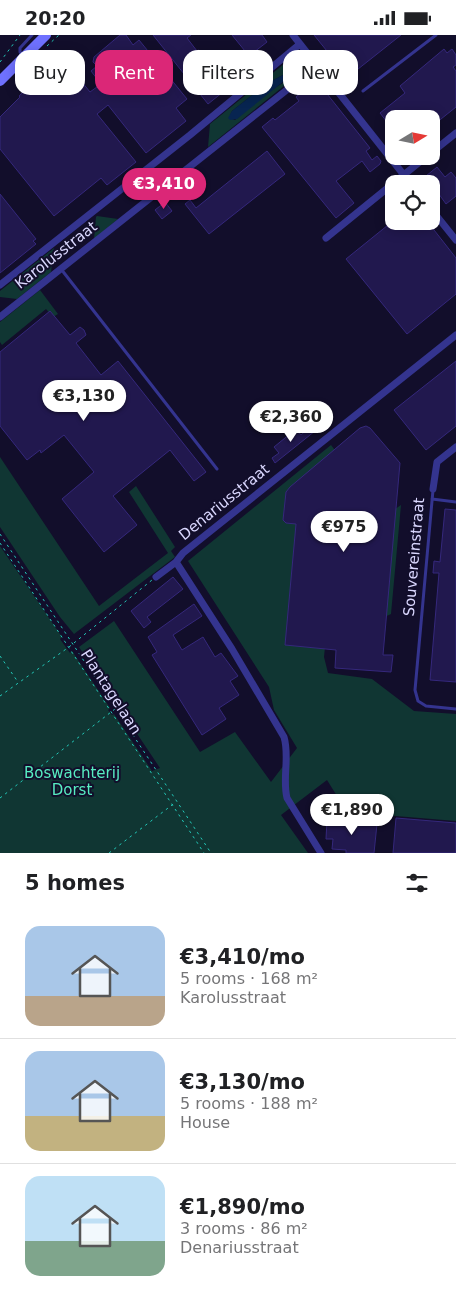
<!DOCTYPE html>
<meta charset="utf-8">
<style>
:root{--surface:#fff;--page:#f6f6f6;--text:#202124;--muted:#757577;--line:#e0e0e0;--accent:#db2777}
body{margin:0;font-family:"DejaVu Sans",sans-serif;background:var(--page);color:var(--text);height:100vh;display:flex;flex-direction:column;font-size:19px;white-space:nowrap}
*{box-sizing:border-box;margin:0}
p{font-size:16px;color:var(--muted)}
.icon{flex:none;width:28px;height:28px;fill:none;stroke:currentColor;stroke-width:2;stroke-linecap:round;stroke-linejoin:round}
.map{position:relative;height:818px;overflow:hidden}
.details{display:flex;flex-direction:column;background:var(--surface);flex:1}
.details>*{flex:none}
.top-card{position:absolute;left:15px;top:15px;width:426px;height:45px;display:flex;gap:10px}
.needle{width:32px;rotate:80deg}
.controls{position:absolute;left:385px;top:75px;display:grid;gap:10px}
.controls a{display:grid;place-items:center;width:55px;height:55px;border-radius:10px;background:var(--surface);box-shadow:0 2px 12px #0003;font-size:25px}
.price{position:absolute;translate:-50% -42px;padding:0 11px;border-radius:18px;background:#fff;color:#222;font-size:16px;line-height:32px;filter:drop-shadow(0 1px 2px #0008)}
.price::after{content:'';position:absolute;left:50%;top:30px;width:15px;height:11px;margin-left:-8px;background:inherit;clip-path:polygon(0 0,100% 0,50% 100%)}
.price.on{background:var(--accent);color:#fff}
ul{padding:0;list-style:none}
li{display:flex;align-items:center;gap:15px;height:125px;padding:0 25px}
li+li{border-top:1px solid var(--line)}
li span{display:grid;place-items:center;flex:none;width:140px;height:100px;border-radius:15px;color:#555}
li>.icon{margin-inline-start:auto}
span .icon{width:60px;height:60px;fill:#fffc;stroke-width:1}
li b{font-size:21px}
h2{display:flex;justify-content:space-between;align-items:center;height:60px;padding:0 25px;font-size:21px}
.chip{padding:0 18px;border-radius:15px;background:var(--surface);box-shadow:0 2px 12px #0003;font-size:18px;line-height:45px}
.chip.on{background:var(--accent);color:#fff}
.status{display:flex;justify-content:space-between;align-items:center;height:35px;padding:0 25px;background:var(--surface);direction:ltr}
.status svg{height:14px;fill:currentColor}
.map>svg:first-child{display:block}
.green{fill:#103633;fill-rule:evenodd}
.water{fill:#072551}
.building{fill:#21184e;stroke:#35287c}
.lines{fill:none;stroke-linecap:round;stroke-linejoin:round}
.path{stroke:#23c8b8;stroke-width:1;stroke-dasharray:2.5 4;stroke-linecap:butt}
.service{stroke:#34348f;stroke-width:3}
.minor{stroke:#34348f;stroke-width:7}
.secondary{stroke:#6f71ff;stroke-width:10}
.labels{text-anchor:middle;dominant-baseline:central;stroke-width:4;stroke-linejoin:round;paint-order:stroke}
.street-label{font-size:15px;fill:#dbd8ff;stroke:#120e2b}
.park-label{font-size:15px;fill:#57ecc1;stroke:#120e2b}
</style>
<div class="status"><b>20:20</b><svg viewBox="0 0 49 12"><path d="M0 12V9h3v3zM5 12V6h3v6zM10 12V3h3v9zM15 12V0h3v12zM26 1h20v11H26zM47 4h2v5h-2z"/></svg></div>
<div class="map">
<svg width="456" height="818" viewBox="0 0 456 818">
<rect width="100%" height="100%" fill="#120e2b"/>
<path class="green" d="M301,18C307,20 309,24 309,30L305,34L208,112L210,89L295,20ZM293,32C294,35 294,36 292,39C288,46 279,50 273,54C259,63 248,75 235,85L229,83L232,76L266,49L283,40L287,37L288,33Z
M97,181L118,184L94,204L96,182Z
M54,213L51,237L17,264L0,262V256Z
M40,255L58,279L53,282L46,274L2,310L0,307V287Z
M331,410L385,481L401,470L391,579L354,596L326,602L324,622L328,638L372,644L414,676L456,679V786L347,777L327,745L281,780L308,818H0V511L62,602L60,604L70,618L72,616L110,673L108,675L112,680L114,679L152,736L160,733L79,612L114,586L200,717L235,697L271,747L297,713L274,675L269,652L188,526Z
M0,422L99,571L168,518L129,457L136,451L175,512L171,516L175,522L74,599L60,582L0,492Z"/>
<path class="water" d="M294,30V38L237,84L230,85L228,83L232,76L266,49L283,40L287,37L288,33Z"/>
<path class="building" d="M120,0H126L133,10L139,5L187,64L176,73L186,86L146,118L108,70L97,79L136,127L107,150L101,143L54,181L0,114V82L20,62L19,61L61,21L90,57L101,49L91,36L97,31L93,27L94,22Z
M153,0H191L187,3L197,16L199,15L203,20L202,22L215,38L221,34L233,49L208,69Z
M232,0H262L267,7L249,21Z
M314,0H401L348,42Z
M444,14L447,18L452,14L456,20V30L453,32L456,36V72L431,92V84H394V96L380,78L405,58L400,51Z
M316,45L370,113L366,116L372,125L377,121L381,126L380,129L370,137L362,126L336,146L354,168L336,183L262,92L273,83L275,85L299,66L296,62Z
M267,116L285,139L209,199L185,169L190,165L196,173Z
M437,132L445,142L451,137L456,143V161L446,169L426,141Z
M0,159L36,204L33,206L36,209L0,238Z
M165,167L172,176L162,184L155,175Z
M393,186H427L456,223V259L407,299L346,224Z
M50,276L70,300L80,292L84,295L86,300L76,308L101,340L118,326L206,437L194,446L170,415L113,461L137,490L104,517L62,464L94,437L64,400L41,418L40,415L27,425L0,391V317Z
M456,326V391L426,415L394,375Z
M311,391L315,396L275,428L272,423L279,418L274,412L296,394L301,400Z
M366,391L370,393L400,428L383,620H393L391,637L335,633L336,615L285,610L296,489L286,488L283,485L286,457L290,452L360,393Z
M445,474L456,475V647L430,645L439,538H433L434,526L440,527Z
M173,542L183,554L147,582L151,587L144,593L131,576Z
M194,569L202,581L173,600L182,615L203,602L215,622L221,618L238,641L230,646L239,660L219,673L226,684L202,700L152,620L157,617L148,602Z
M396,783L456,788V818H393Z
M327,785L377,789L374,818H346V815L332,814L333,804H326Z"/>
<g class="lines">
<path class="path" d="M47,11L59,0
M0,27L20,0
M0,499L211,818
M0,508L204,818
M0,621L18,647
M0,661L69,612L152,545
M0,763L115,674
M109,818L176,767"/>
<path class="service" d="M23,21L20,17V13L32,0
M363,56L436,0
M61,234L217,434
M433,455L415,655L418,666L426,671L456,674
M432,464L456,467"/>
<path class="minor" d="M293,0L411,149
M431,118L456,98
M431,174L456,205
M326,203L427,121
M0,250L190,100L300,9
M0,282L317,31
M433,454L437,427L456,412
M176,527L232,614L284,702C290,722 282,743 287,763L321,818
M156,542L176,527L183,518L456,300"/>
<path class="secondary" d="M0,46L46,0"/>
</g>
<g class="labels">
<g class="street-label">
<text transform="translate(56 220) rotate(-38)">Karolusstraat</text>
<text transform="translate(224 467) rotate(-39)">Denariusstraat</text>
<text transform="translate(414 522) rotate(-85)">Souvereinstraat</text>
<text transform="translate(111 657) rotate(57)">Plantagelaan</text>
</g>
<g class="park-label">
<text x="72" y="738">Boswachterij<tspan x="72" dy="17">Dorst</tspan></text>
</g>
</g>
</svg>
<div class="controls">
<a><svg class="needle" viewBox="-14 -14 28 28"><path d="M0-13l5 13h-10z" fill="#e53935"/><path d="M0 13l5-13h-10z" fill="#757577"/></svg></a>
<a><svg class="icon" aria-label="locate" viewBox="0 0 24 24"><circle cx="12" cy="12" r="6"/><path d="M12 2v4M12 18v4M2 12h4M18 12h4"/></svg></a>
</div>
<b class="price on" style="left:164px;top:175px">€3,410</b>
<b class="price" style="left:84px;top:387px">€3,130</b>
<b class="price" style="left:291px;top:408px">€2,360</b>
<b class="price" style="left:344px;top:518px">€975</b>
<b class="price" style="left:352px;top:801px">€1,890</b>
<div class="top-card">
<a class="chip">Buy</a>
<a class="chip on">Rent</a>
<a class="chip">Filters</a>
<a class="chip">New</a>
</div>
</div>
<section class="details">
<h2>5 homes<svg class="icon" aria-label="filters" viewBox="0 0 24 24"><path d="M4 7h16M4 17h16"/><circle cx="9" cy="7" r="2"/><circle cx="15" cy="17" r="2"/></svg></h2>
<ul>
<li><span style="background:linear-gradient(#a9c7e8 70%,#b9a48a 0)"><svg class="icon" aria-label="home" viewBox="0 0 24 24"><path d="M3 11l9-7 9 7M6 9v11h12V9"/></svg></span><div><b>€3,410/mo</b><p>5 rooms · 168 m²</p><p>Karolusstraat</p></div></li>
<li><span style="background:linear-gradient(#a9c7e8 65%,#c2b280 0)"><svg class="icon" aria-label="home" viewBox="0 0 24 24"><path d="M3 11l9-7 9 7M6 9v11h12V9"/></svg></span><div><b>€3,130/mo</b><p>5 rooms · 188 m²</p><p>House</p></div></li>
<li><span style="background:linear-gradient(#bfe0f5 65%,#7fa58c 0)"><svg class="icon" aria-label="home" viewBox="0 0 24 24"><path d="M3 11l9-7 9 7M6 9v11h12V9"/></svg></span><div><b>€1,890/mo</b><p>3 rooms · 86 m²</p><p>Denariusstraat</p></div></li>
</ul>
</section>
